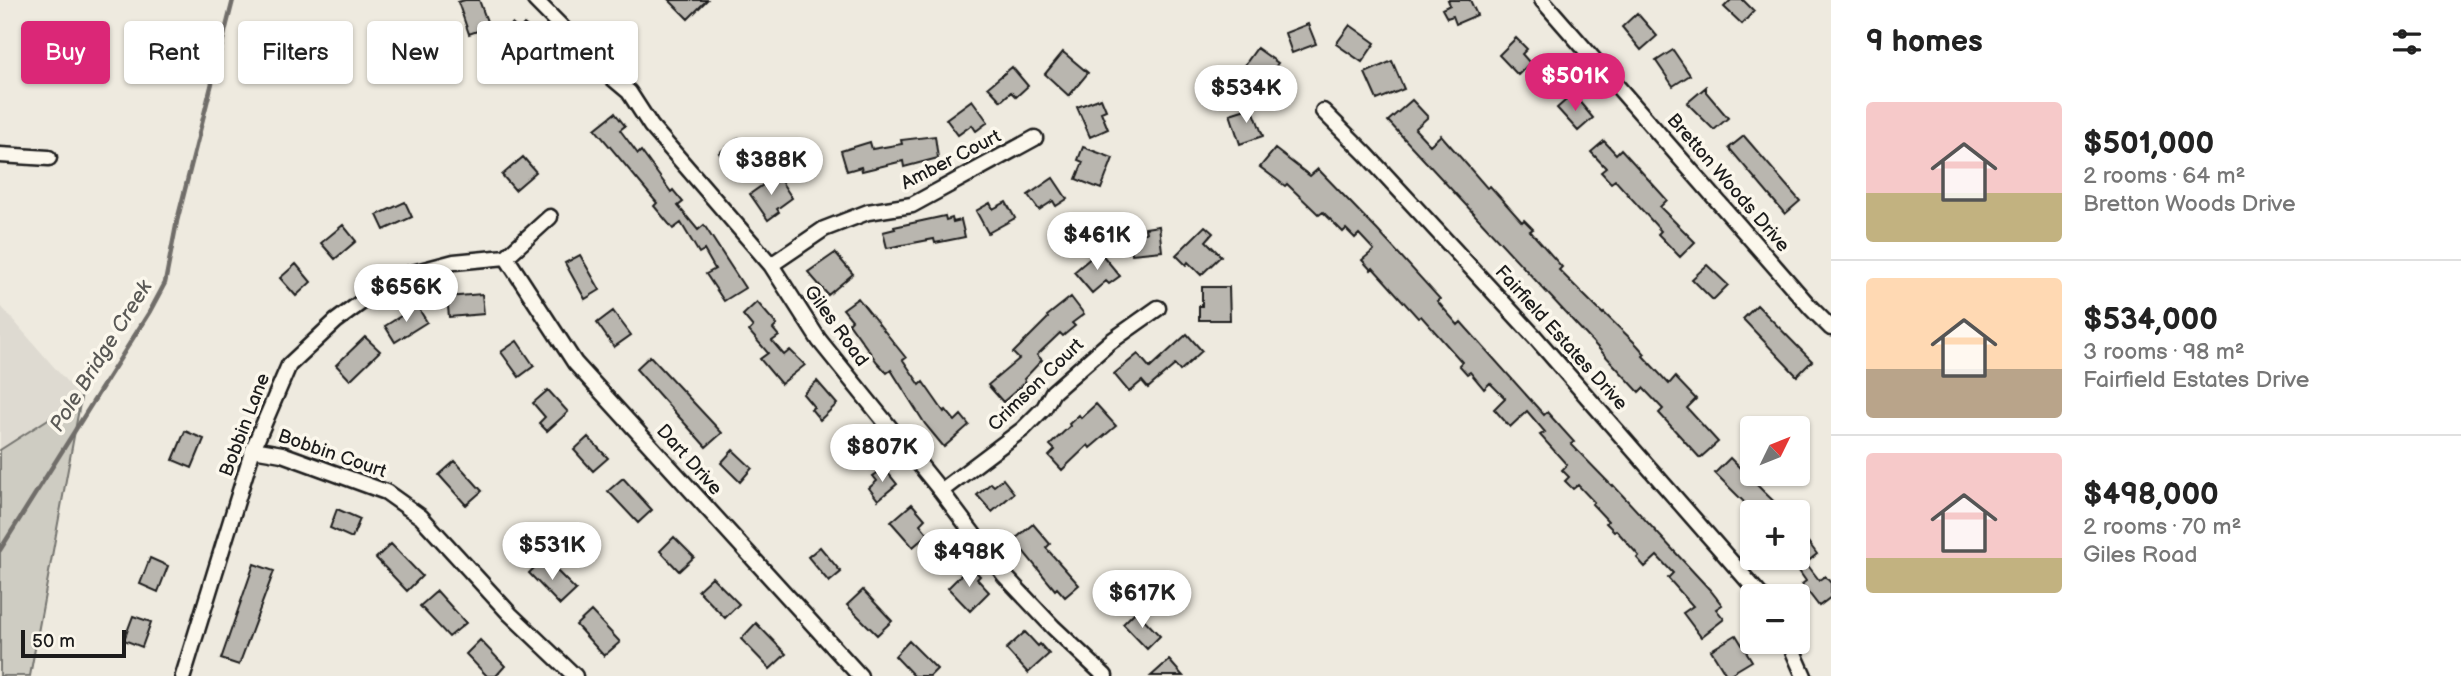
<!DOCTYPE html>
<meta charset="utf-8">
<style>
:root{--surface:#fff;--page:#f6f6f6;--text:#222;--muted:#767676;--line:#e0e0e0;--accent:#db2777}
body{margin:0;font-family:"Balsamiq Sans",sans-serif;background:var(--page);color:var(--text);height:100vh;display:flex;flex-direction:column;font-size:26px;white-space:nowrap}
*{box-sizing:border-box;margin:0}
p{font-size:23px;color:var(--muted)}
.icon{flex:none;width:38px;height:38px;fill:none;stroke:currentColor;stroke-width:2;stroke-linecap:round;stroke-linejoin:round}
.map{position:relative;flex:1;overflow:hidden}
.drawer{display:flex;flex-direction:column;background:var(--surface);width:630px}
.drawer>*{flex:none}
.banner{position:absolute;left:21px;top:21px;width:665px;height:63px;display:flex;gap:14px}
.needle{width:46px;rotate:47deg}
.controls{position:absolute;left:1740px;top:416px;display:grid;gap:14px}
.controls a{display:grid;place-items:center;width:70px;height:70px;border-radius:7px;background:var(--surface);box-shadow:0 2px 5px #0004;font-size:35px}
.scale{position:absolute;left:21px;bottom:18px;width:105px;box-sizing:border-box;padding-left:7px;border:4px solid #1c1c1c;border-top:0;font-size:19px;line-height:24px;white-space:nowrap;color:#1c1c1c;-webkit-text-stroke:5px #fbf7ec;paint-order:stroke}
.price{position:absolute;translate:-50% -60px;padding:0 16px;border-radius:24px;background:#fff;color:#222;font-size:23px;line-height:46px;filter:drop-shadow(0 2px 4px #0008)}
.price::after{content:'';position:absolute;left:50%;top:42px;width:21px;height:16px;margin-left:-10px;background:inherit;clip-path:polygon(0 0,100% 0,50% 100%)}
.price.selected{background:var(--accent);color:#fff}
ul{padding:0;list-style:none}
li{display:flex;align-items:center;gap:21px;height:175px;padding:0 35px}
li+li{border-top:2px solid var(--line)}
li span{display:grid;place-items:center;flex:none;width:196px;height:140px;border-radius:7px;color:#555}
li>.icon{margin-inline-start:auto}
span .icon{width:84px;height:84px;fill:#fffc;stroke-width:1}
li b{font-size:30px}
h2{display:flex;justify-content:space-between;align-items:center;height:84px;padding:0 35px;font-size:30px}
.pill{padding:0 24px;border-radius:7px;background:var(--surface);box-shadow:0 2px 5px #0004;font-size:24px;line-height:63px}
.pill.selected{background:var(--accent);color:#fff}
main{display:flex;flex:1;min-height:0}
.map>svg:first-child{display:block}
.built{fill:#dedad1}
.green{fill:#ceccc2;stroke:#75746f;stroke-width:2}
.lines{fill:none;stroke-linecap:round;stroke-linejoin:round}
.stream{stroke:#6f6d69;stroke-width:4.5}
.building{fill:#b9b6af;stroke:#1c1c1c;stroke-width:2}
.street-casing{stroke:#1c1c1c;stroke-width:19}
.street{stroke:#fbf7ec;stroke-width:14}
.labels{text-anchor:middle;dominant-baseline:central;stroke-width:7;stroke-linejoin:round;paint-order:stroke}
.street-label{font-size:19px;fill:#1c1c1c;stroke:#fbf7ec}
.water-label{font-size:21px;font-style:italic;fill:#5a5956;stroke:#fbf7ec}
</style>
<main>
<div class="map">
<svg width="1831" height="676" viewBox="0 0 1831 676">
<rect width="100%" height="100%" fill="#eeeadf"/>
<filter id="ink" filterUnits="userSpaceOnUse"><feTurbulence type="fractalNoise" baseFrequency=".0143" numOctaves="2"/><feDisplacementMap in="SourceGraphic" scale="14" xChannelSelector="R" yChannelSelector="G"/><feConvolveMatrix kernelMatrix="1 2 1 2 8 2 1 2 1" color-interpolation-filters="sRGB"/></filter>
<g filter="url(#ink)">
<path class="built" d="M0,305L81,398L0,450Z"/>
<path class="green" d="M81,398L30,676H0V450Z"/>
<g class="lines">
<path class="stream" d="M0,550L150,311L165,283L177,221L233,0"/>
</g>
<path class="building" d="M465,0H479L489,27L469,34L458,2Z
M669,0H707L688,19Z
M1448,0H1470L1477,15L1456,24L1453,16L1447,18L1442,9L1450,5Z
M1731,0H1743L1754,11L1742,24L1724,7Z
M1637,13L1657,36L1641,50L1622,27Z
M512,24L519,30L524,24L536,33L520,54L500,39Z
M1308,24L1316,44L1292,53L1285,33Z
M1350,25L1375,43L1362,62L1336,44Z
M1516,38L1527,49L1522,54L1530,63L1518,75L1499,55Z
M1257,48L1278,63L1260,88L1239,73Z
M1673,50L1690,75L1673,86L1656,61Z
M1063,52L1088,73L1069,96L1045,74Z
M1392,61L1404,89L1377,100L1365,73Z
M1012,67L1028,86L1016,97L1011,92L1001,101L988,87Z
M1706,87V92L1728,118L1714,130L1687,103Z
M1573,94L1593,118L1578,131L1557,108Z
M1101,98L1106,110L1101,112L1108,129L1090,137L1077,107Z
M972,100L988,122L976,131L972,125L958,135L946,119Z
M1412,100L1428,117L1415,129L1430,145L1441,135L1487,188L1490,186L1522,222L1524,220L1533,229L1530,231L1562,267L1559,270L1603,314L1604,313L1637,345L1645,354L1643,356L1669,384L1675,377L1696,399L1687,408L1718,442L1700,458L1659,413L1663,409L1643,388L1639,392L1388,121Z
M1252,107L1263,136L1240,144L1230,114Z
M615,113L625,126L620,130L638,154L641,151L671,192L673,190L683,202L678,206L698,230L704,225L745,288L724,301L706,274L715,269L704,250L699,253L681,223L673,229L654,206L657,203L595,129Z
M935,136L938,158L904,167L903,161L862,171L861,167L847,171L841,151L870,142L872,149L902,144L901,140Z
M1744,136L1800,201L1785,214L1729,148Z
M739,138L757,163L742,174L733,162L728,165L719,153Z
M1604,141L1616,154L1621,149L1667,200L1660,207L1695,242L1680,257L1658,234L1661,231L1615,180L1611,183L1601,172L1606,168L1591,152Z
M1083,147L1113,158L1101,189L1076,179L1083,162L1078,160Z
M1275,149L1310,176L1318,169L1378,231L1440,299L1437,301L1458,325L1461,322L1544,415L1547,412L1574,442L1571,444L1612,486L1613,485L1711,591L1722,605L1716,609L1724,619L1701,637L1683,613L1693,606L1668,578L1673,573L1657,556L1645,567L1637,558L1639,556L1616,530L1614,531L1606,523L1608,521L1592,504L1594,502L1578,485L1573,489L1565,481L1569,477L1562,470L1567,465L1540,435L1545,432L1527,411L1510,427L1494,409L1505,398L1490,383L1484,389L1470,372L1467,374L1459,365L1462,362L1421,316L1418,318L1373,268L1371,270L1362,260L1374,250L1359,234L1355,238L1346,229L1343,232L1323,212L1319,215L1287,184L1285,186L1260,167Z
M523,157L536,172L515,190L502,175Z
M777,175L792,198L777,209L779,212L768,220L750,194Z
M1053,178L1067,199L1056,206L1053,201L1039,210L1028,195Z
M405,202L412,217L384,230L377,215Z
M1006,202L1015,218L988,233L976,211L990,203L993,209Z
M945,216L946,220L952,218L953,222L961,220L965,237L935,243L934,239L887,248L883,232L895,229L894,227Z
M343,225L356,241L335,259L321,243Z
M1159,226L1162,251L1132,254L1129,235L1146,233L1145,228Z
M1205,226L1213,233L1206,241L1221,256L1201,275L1188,262L1186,265L1176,255Z
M1099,251L1120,276L1109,284L1106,281L1092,293L1074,272Z
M835,253L853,274L828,295L808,272Z
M580,255L600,290L585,299L565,263Z
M296,264L311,282L296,296L280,278Z
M1707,265L1728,285L1713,300L1692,279Z
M1202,287H1229L1230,320H1199V306H1202Z
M482,294L484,314L449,317L447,297Z
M1071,297L1084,314L1072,323L1075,326L1063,336L1060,333L1037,355L1042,360L1024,379L1026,382L1003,402L988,385L1019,359L1013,353L1048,318L1047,316Z
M858,298L906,358L903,360L920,385L923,382L944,412L946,410L955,421L961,415L969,425L944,447L925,424L891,370L887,373L877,362L849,323L852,320L843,309Z
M757,302L777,325L773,329L779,336L772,341L784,355L790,350L805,365L781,384L760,359L768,353L749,331L753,327L743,315Z
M1757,305L1812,361L1797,376L1743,319Z
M417,306L427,322L395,342L385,326Z
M613,311L631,335L614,347L597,323Z
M1187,334L1202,351L1180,371L1175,365L1148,388L1142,381L1129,392L1114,374L1138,354L1150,368Z
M365,337L380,351L350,380L336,365Z
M517,341L534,366L519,377L501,352Z
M650,356L722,433L706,447L636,369Z
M817,381L837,404L820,420L811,409L814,407L803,394Z
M548,390L568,412L547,431L539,423L545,417L533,403Z
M1096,404L1116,426L1090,448L1088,445L1062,470L1049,456L1055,450L1050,445L1070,426L1069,424L1079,415L1081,418Z
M185,431L204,439L192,468L173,460Z
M588,437L608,458L593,471L574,450Z
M733,450L752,468L740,482L721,463Z
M1730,458L1764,492L1786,513H1743L1749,507L1715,473Z
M455,461L482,491L466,505L439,475Z
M884,468L897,484L878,500L869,488L877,481L873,476Z
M623,478L652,510L638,523L608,491Z
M1003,479L1014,493L992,512L977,495L991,483L994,486Z
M912,504L925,519L920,524L928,534L913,547L891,522Z
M337,509L360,519L352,538L330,528Z
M1033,524L1050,544L1046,548L1079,585L1065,597L1057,588L1055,590L1014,540Z
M1797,527L1817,554L1806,563L1819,580L1825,576L1831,583V597L1819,606L1802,584L1806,581L1790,558H1797Z
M674,537L694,557L679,571L660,551Z
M391,544L422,576L407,591L376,558Z
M820,547L841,572L829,582L808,557Z
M150,558L168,566L158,592L140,584Z
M544,558L576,590L560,605L529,573Z
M254,564L274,571L239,665L221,659Z
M970,566L980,576L977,579L989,592L970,611L948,588Z
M712,577L739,604L725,618L698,590Z
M863,590L892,621L877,635L847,605Z
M437,591L466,623L449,637L420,606Z
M591,611L620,642L604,656L576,625Z
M1136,611L1160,636L1147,649L1123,624Z
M133,616L151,622L142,647L124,640Z
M756,623L786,654L770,669L741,639Z
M1025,632L1038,646L1040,644L1049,654L1028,673L1006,649Z
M1736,635L1752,661L1727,676L1711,650Z
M480,640L505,666L496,676H487L466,654Z
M909,641L937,669L930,676H914L895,656Z
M1169,660L1183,676H1151Z"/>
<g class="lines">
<g class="street-casing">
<path id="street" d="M535,0L610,76L629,92L651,126L771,265L819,340L941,491L1005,576L1053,627L1105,676
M1542,0L1811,308L1831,328
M1323,111L1366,154L1534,336L1762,597
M0,155L49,158
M506,257L575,363L860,676
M771,265L824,229L868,212L912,205L1035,138
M253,449L282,454L386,492L421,517L510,614L575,676
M941,491L1023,429L1044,408L1053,392L1110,342L1158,308
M1789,642L1804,676
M183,676L253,449L289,365L336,321L394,278L454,262L506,257L550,217"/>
</g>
<use href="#street" class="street"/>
</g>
</g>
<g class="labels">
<g class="street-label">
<text transform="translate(951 160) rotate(-27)">Amber Court</text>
<text transform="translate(1728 183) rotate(49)">Bretton Woods Drive</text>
<text transform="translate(836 326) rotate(54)">Giles Road</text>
<text transform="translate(1561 338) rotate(48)">Fairfield Estates Drive</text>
<text transform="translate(1036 385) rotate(-44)">Crimson Court</text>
<text transform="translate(245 425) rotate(-69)">Bobbin Lane</text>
<text transform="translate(332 454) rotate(19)">Bobbin Court</text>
<text transform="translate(689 460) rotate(48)">Dart Drive</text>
</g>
<g class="water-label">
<text transform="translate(101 356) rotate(-58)">Pole Bridge Creek</text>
</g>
</g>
</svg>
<div class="controls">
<a><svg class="needle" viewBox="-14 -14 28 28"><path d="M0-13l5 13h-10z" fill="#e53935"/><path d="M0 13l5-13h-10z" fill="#767676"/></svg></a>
<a>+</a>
<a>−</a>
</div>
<div class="scale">50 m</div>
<b class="price selected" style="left:1575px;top:113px">$501K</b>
<b class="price" style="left:1246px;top:125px">$534K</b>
<b class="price" style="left:771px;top:197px">$388K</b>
<b class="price" style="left:1097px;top:272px">$461K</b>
<b class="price" style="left:406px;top:324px">$656K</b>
<b class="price" style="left:882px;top:484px">$807K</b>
<b class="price" style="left:552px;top:582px">$531K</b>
<b class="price" style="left:969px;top:589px">$498K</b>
<b class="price" style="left:1142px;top:630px">$617K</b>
<div class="banner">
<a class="pill selected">Buy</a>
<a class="pill">Rent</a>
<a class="pill">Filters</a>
<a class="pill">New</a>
<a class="pill">Apartment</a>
</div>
</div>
<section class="drawer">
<h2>9 homes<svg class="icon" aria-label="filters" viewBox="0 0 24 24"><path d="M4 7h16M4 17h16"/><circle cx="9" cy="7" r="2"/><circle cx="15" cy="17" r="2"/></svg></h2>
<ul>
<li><span style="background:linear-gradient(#f6c9c9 65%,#c2b280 0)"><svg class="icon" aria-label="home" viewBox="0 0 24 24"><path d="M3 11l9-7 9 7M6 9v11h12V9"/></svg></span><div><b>$501,000</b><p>2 rooms · 64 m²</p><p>Bretton Woods Drive</p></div></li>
<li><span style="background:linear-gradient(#ffd9b3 65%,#b9a48a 0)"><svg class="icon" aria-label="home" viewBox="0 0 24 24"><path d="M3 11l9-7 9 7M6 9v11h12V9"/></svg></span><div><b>$534,000</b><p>3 rooms · 98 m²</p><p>Fairfield Estates Drive</p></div></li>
<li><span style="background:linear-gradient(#f6c9c9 75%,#c2b280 0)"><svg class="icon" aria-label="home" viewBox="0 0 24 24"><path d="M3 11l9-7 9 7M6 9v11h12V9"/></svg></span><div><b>$498,000</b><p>2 rooms · 70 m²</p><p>Giles Road</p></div></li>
</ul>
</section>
</main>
